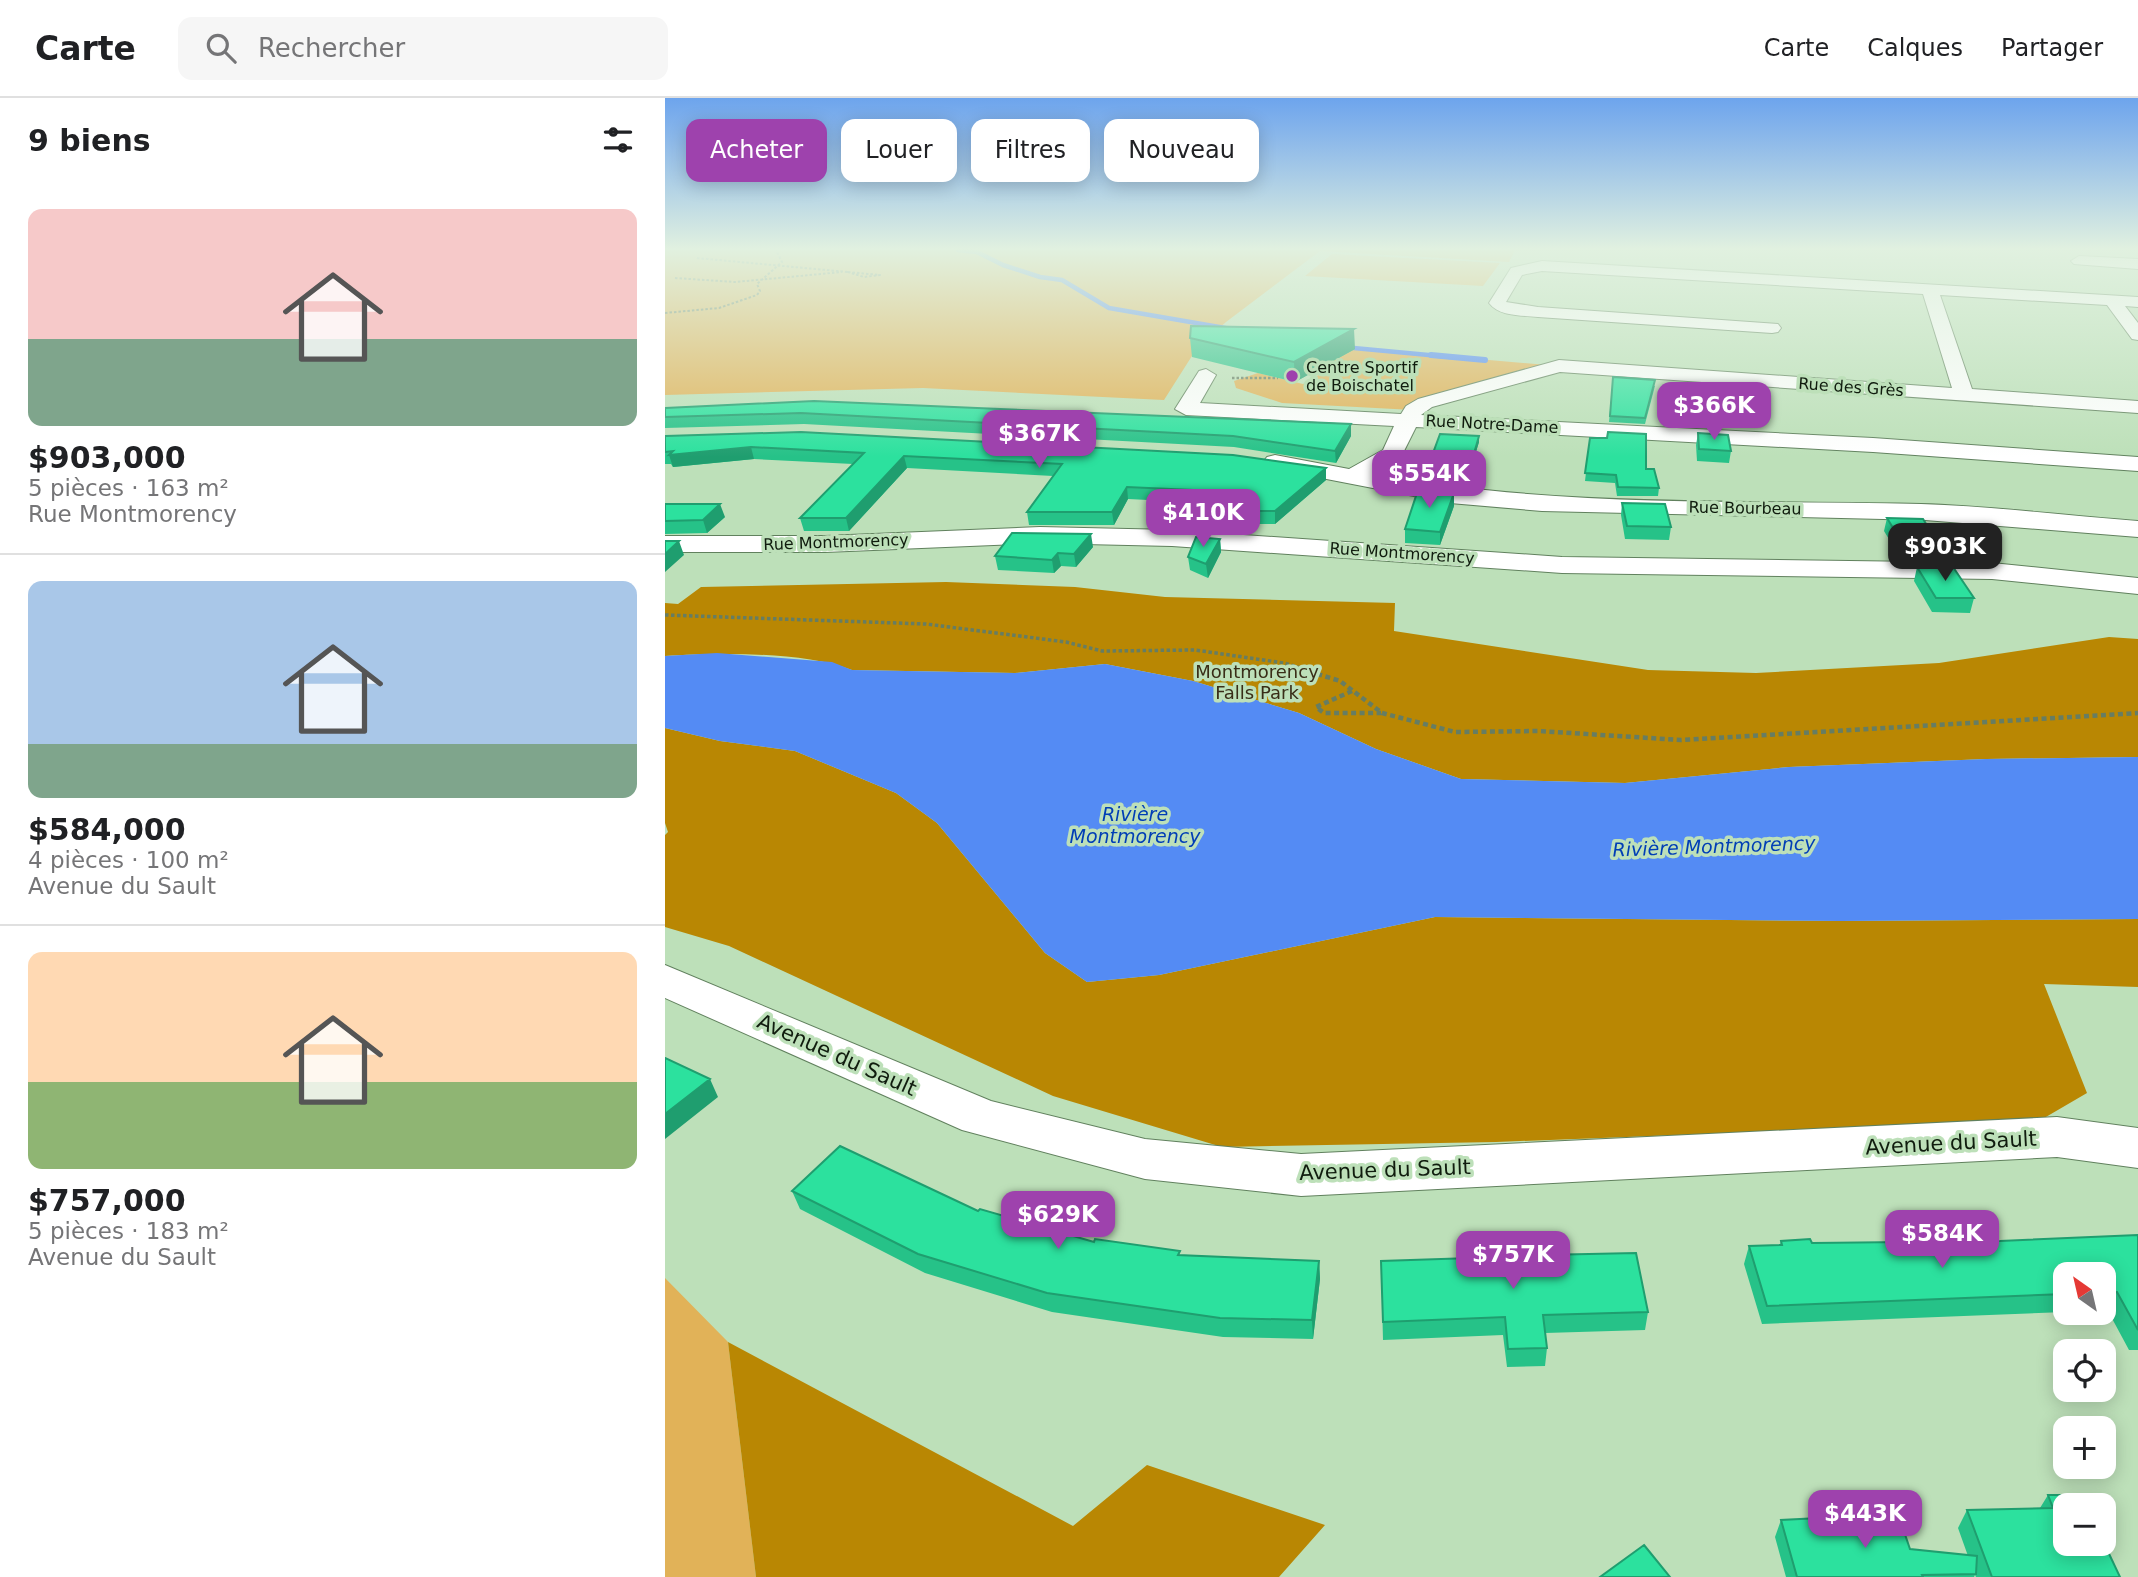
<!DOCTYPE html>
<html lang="fr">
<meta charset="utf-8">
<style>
:root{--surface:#fff;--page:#f6f6f6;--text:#202124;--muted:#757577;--line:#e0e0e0;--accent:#9e42ad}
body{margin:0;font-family:"DejaVu Sans",sans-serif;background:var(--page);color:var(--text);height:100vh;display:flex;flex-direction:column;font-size:26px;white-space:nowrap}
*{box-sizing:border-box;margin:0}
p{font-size:23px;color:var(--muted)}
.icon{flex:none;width:38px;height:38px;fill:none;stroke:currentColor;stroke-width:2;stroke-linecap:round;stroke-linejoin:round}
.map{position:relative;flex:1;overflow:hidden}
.details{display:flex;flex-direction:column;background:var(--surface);width:665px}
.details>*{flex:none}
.top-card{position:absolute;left:21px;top:21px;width:665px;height:63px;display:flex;gap:14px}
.needle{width:46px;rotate:326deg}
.fabs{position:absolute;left:1388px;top:1164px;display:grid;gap:14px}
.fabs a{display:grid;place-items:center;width:63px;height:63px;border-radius:14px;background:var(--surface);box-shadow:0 4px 18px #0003;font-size:35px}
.price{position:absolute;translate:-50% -60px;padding:0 16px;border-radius:14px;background:var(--accent);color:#fff;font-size:23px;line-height:46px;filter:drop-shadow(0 2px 4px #0008)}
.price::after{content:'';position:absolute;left:50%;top:42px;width:21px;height:16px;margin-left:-10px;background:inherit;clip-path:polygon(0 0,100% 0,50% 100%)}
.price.selected{background:#222;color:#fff}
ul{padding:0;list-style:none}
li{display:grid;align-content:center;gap:14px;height:371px;padding:0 28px}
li+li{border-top:2px solid var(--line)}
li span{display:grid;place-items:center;height:217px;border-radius:14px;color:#555}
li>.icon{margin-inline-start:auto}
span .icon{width:126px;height:126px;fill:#fffc;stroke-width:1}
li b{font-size:30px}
h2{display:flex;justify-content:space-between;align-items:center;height:84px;padding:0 28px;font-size:30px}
.pill{padding:0 24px;border-radius:14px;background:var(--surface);box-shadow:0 4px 18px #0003;font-size:24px;line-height:63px}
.pill.selected{background:var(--accent);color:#fff}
header{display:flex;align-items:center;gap:42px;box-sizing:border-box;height:98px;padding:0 35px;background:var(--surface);border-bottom:2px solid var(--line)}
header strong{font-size:33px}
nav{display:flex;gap:38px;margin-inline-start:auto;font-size:24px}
.search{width:490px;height:63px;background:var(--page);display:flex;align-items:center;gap:18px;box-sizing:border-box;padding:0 24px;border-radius:14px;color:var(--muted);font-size:26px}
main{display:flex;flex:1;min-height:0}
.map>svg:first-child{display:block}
.green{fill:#e1b258}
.forest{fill:#b98703}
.water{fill:#548bf4}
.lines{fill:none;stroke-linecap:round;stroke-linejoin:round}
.stream-far1{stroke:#548bf4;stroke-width:4.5}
.stream{stroke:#548bf4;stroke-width:6}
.minor-casing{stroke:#61815e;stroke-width:2}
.path-far3{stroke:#667d63;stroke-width:2;stroke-dasharray:2.5 2;stroke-linecap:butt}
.path-far2{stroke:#667d63;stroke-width:2.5;stroke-dasharray:2.5 2;stroke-linecap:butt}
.path-far1{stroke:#667d63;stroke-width:3.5;stroke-dasharray:3.5 2.5;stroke-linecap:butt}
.path{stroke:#667d63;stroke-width:4.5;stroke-dasharray:5 3.5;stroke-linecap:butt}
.minor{fill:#fff;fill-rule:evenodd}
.wall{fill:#26c288}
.shaded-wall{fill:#1f9e6f}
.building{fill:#2ce19e;stroke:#1f9e6f;stroke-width:2}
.poi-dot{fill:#9e42ad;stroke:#bde0b9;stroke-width:2.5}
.labels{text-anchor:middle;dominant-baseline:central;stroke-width:7;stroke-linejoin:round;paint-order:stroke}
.far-poi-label{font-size:16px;fill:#101c0e;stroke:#bde0b9;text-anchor:start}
.far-street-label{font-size:16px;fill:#101c0e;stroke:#bde0b9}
.park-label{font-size:18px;fill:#392d17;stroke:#bde0b9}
.water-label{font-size:19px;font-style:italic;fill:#003eb6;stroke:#bde0b9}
.near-street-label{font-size:21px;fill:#101c0e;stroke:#bde0b9}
</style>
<header>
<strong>Carte</strong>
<div class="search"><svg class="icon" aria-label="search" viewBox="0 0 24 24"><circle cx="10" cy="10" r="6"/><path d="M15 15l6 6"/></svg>Rechercher</div>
<nav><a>Carte</a><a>Calques</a><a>Partager</a></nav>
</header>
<main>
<section class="details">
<h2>9 biens<svg class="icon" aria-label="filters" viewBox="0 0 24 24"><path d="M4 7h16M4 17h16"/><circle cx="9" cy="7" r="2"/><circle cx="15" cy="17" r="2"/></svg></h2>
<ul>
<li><span style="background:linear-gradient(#f6c9c9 60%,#7fa58c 0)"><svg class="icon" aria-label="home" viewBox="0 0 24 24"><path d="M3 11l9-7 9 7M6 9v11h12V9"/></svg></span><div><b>$903,000</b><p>5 pièces · 163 m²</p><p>Rue Montmorency</p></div></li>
<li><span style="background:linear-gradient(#a9c7e8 75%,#7fa58c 0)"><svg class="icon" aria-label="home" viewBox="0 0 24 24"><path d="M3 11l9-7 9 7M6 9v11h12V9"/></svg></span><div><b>$584,000</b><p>4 pièces · 100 m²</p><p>Avenue du Sault</p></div></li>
<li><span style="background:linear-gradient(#ffd9b3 60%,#8fb573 0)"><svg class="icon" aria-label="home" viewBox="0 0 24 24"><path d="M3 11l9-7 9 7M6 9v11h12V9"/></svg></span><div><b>$757,000</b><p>5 pièces · 183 m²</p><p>Avenue du Sault</p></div></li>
</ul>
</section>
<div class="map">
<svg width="1473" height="1479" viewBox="0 0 1473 1479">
<rect width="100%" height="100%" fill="#bde0b9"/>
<path class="green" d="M0,152H850L844,164L655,153L561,224L532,250L499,302L258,290L0,297Z
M667,156L835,165L818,188L640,178Z
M687,250L894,268L748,312L617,305L571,290L569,283L593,275L638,286L657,275L650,273Z
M0,1180L63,1244L91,1479H0Z"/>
<path class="forest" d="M281,484L410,489L500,499L730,505L729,533L983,572L1091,575L1274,565L1444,539L1473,541V659L1321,661L1124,669L960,685L796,681L711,651L634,615L528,583L440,566L350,575L187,572C137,553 53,555 0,558V505L13,506L36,489Z
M0,630L55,643L130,653L231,695L272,725L380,855L422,884L494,877L770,819L1175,823L1473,821V889L1379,886L1422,995L1374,1023L831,1044L557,1049L388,998L64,848L0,829V737L3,734L0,725Z
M63,1244L408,1428L482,1367L660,1427L614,1479H91Z"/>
<path class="water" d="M52,555L167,564L187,572L350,575L440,566L528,583L634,615L711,651L796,681L960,685L1124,669L1321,661L1473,659V821L1175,823L770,819L494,877L422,884L380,855L272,725L231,695L130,653L55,643L0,630V558Z"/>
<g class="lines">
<path class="stream-far1" d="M293,152L312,154L338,167L375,179L397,182L444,210L566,231
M678,249L785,259"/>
<path class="stream" d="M766,257L820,262"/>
<g class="minor-casing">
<path id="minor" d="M1414,158L1473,161V171L1409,166L1406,163Z
M877,163L1473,199V209L1460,208L1473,225V242L1467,241L1442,207L1275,197L1307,291L1473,303V315L895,274L767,309L756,317L1208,340L1473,359V373L1208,354L751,329L735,361L709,376C889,410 1074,402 1256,406C1328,408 1401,418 1473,423V439L1260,422L877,413L785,405L610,371L602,369L598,364L602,359L610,357L684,371L718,352L729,328L521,317L510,311L534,273L541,271L551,277L535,305L736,316L741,308L753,301L894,262L1287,290L1258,196L877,173L857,177L841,204L873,209L1113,226L1116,230L1113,234L1107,235L873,219C856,217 835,219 824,205L846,170Z
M375,429L507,432L897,459L1327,465L1473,480V496L1327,481L897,475L507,448L375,445L160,454H0V438H160Z
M0,867L326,1003L480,1041L636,1056L1392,1019L1473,1030V1070L1392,1059L636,1098L480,1081L297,1032L0,900Z"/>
</g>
<path class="path-far3" d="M32,160L183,174
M183,174L215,177L199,179Z
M10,180L70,184L177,174
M0,215L54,210L92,197L95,193L92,186L117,164L111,152"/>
<path class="path-far2" d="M567,280H613"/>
<path class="path-far1" d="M0,517L261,526L401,544L437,553L530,552L619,565L642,572"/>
<path class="path" d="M636,571L675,583L717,615L790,634L874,633L1016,642L1473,615
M687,593L651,609L659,615H716"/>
<use href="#minor" class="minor"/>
</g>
<path class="wall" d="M525,240L690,251L630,284L527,259Z
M948,279L990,288L980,326L944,324Z
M1032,307L1060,318L1058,330L1031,328L1030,318Z
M0,310L686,326V338L671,365L569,349L139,326L0,330Z
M1033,335L1066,353L1064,365L1032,363L1031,347Z
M0,338L661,370V382L610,426H570L566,433L540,432L539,419L544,405L463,401L449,427H364L362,414L388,378L242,370L184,433H139L135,420L188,366L89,361L8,369L6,366H0Z
M814,338V344L801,386L795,389L760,383V377Z
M925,340L981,371L994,390L993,398H952L950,385L920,383Z
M957,405L1006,429L1004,442L960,441L956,417Z
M0,406L60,419L42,435L0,436Z
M789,408L775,447L740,445V431Z
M1222,420L1275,448L1272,462L1236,461L1219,433Z
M555,441L556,454L543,480L525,472L523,459Z
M428,449L411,469L396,468L389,475L333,472L330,458Z
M1252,469L1309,500L1305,515L1267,514L1249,483Z
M127,1093L313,1113L429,1144L515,1157L654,1163L655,1181L648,1241L558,1239L387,1214L260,1175L135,1111Z
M1473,1137V1252H1464L1443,1213H1438V1176H1400V1214L1097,1226L1079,1166L1084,1148L1115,1147L1116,1143L1147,1145L1335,1143Z
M877,1157L983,1214L980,1232L880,1235L882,1250L880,1268L842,1269L838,1237L718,1242L716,1163L807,1165L877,1162Z
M1383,1397L1455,1479H1311L1310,1477L1309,1479H1121L1110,1439L1116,1422L1245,1451L1303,1458L1293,1430L1302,1412L1375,1410Z"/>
<path class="shaded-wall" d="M689,231L690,251L630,284L629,264Z
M686,326V338L671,365L670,353Z
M814,338V344L801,386L795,389L796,383Z
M86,349L89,361L8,369L4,357Z
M239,358L242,370L184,433L181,420Z
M661,370V382L610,426V413Z
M462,389L463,401L449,427L447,414Z
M789,395V408L775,447V434Z
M55,406L60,419L42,435L38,422Z
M569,413L570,426L566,433L565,420Z
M426,436L428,449L411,469L409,456Z
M555,441L556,454L543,480L541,466Z
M14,443L19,457L0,474V456Z
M393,455L396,468L389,475L387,462Z
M45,981L53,999L0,1041V1016Z
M654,1163L655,1181L648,1241L647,1222Z"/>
<path class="building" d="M526,228L689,231L629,264L525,240Z
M948,279L990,282L980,320L945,318Z
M149,303L686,326L670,353L568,338L136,315L0,319V310Z
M1032,307L1058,308L1060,318L1032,317Z
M136,334L568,357L661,370L610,413H569L565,420L539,419L549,393L462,389L447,414H362L397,366L239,358L181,420H135L199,355L86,349L4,357L8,353L0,354V338Z
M943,334L981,336V371H989L994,390L953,389L951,377L920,375L925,340H942Z
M1033,335L1063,337L1066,353L1034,351Z
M775,336L814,338L802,380L796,383L760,377Z
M754,389L789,395L775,434L740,431Z
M957,405L1000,406L1006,429L962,428Z
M0,406H55L38,422L0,423Z
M1222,420L1258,421L1275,448H1239Z
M347,435L426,436L409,456L393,455L387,462L330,458Z
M531,439L555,441L541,466L523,459Z
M0,443H14L0,456Z
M1252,469H1288L1309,500H1271Z
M0,960L45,981L0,1016Z
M175,1048L313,1113L315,1111L429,1144L430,1141L515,1153L513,1157L654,1163L647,1222L555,1220L382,1195L253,1156L127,1093Z
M1473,1137V1232L1452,1194L1438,1195V1176H1400V1196L1102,1208L1084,1148L1117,1147L1116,1143L1145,1141L1147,1145L1335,1143Z
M971,1155L983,1214L878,1217L882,1250L843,1251L840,1219L718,1224L716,1163L806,1160L807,1165L878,1162L877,1157Z
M1383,1397H1417L1422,1407H1400V1446H1438V1443L1455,1479H1327L1302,1412L1388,1410Z
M1233,1416L1245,1451L1312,1458L1311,1476L1257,1477L1258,1479H1132L1116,1422Z
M979,1447L1005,1479H935Z"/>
<linearGradient id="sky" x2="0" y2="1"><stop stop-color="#6da4ed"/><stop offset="0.42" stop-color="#e1f1e0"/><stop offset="1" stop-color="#e1f1e0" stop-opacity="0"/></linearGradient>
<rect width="1473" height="359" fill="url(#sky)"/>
<circle class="poi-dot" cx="627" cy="278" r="7"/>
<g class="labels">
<g class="far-poi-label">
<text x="641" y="269">Centre Sportif<tspan x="641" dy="18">de Boischatel</tspan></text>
</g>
<g class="far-street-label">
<text transform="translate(1186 289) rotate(4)">Rue des Grès</text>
<text transform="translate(827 326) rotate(3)">Rue Notre-Dame</text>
<text transform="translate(1080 410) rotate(1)">Rue Bourbeau</text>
<text transform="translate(171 444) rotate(-2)">Rue Montmorency</text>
<text transform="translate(737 455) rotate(4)">Rue Montmorency</text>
</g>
<g class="park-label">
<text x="592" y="573">Montmorency<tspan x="592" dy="21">Falls Park</tspan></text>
</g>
<g class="water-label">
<text x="470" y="716">Rivière<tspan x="470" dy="22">Montmorency</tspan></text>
<text transform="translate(1049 748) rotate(-2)">Rivière Montmorency</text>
</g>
<g class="near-street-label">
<text transform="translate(172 957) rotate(24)">Avenue du Sault</text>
<text transform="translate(1286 1045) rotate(-3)">Avenue du Sault</text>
<text transform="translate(720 1072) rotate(-2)">Avenue du Sault</text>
</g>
</g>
</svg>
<div class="fabs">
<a><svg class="needle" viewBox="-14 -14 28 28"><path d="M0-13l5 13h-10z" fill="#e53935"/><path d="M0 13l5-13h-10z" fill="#757577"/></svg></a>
<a><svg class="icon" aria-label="locate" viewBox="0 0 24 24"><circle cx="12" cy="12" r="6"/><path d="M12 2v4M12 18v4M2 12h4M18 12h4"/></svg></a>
<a>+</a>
<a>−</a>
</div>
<b class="price" style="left:1049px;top:344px">$366K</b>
<b class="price" style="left:374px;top:372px">$367K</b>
<b class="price" style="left:764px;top:412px">$554K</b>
<b class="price" style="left:538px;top:451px">$410K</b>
<b class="price selected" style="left:1280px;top:485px">$903K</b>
<b class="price" style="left:393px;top:1153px">$629K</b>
<b class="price" style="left:1277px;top:1172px">$584K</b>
<b class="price" style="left:848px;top:1193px">$757K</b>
<b class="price" style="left:1200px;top:1452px">$443K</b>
<div class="top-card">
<a class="pill selected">Acheter</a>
<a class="pill">Louer</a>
<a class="pill">Filtres</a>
<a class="pill">Nouveau</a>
</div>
</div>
</main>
